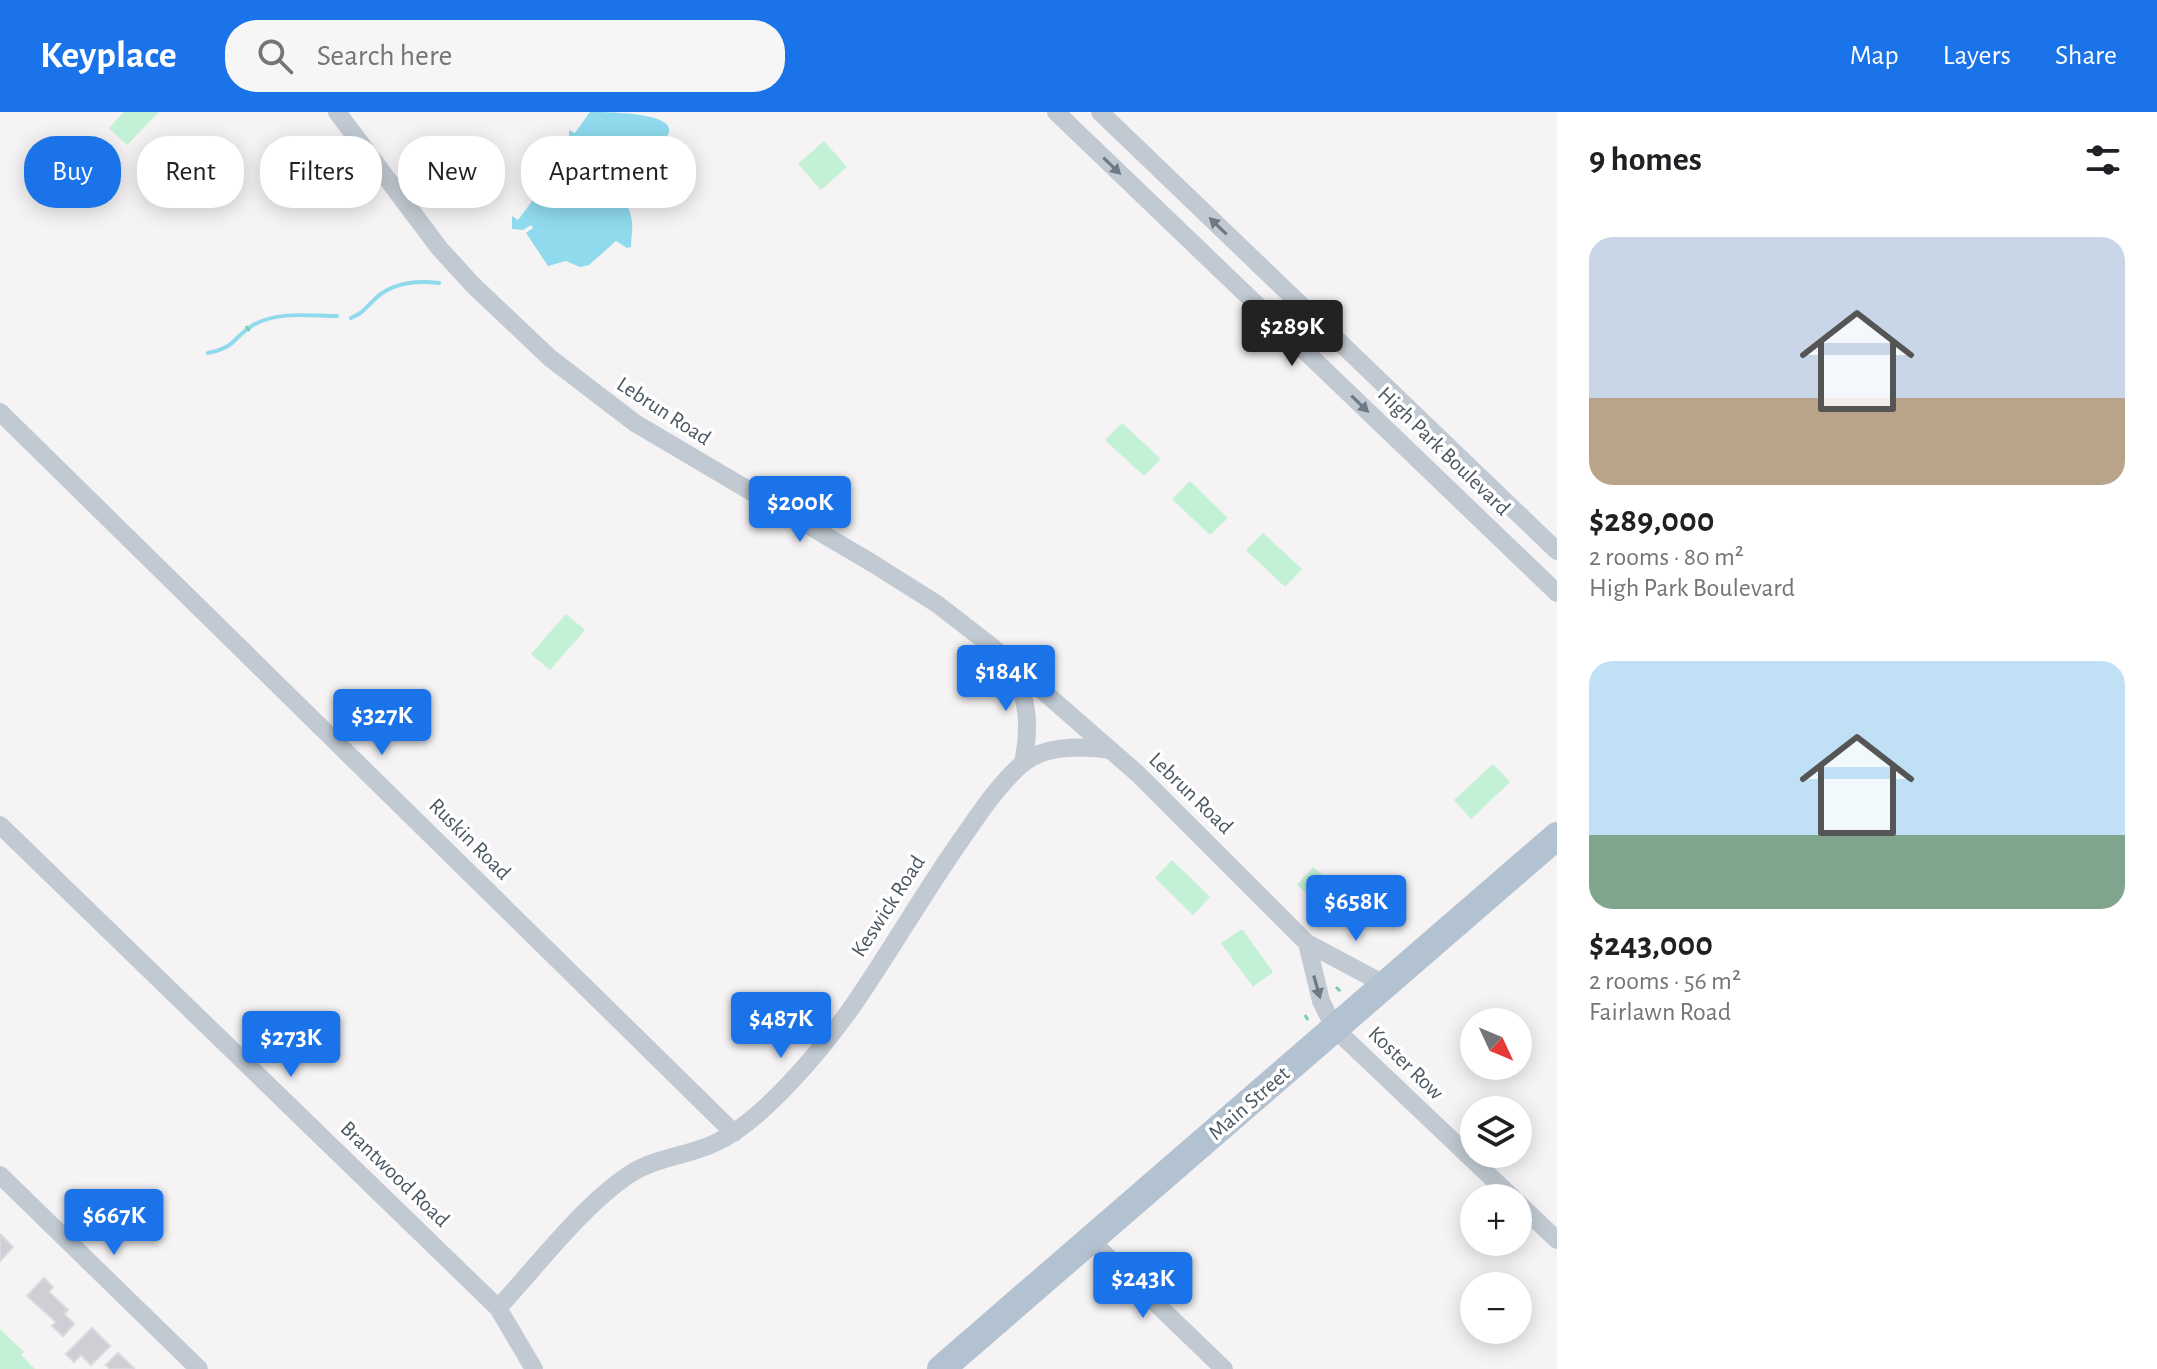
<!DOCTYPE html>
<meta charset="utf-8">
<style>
:root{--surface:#fff;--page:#f6f6f6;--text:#202124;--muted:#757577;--accent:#1a73e8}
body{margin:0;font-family:"Alegreya Sans",sans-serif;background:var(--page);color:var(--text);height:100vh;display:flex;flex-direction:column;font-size:30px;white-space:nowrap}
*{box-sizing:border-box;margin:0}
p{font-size:26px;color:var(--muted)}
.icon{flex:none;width:44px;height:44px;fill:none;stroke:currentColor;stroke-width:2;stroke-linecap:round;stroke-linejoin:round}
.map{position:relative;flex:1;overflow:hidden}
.drawer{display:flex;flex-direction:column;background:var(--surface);width:600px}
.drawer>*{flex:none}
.top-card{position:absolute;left:24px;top:24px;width:760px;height:72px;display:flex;gap:16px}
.needle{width:52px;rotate:134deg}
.fabs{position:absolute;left:1460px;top:896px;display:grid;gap:16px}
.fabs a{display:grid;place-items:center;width:72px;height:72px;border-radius:50%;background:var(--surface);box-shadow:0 4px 20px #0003;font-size:40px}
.price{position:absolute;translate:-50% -68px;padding:0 18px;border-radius:8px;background:var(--accent);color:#fff;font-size:26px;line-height:52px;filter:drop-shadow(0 2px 4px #0008)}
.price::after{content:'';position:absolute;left:50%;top:48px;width:24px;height:18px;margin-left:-12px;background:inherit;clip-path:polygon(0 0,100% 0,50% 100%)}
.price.active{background:#222;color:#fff}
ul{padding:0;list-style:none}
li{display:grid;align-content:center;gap:16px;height:424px;padding:0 32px}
li span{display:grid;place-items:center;height:248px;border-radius:24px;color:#555}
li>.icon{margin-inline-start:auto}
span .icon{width:144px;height:144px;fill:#fffc;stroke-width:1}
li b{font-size:34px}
h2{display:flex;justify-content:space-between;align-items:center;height:96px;padding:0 32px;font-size:34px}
.chip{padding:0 28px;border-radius:32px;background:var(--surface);box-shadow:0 4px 20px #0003;font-size:28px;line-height:72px}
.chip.active{background:var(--accent);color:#fff}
header{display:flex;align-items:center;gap:48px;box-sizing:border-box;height:112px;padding:0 40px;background:var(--accent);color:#fff}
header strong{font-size:38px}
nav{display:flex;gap:44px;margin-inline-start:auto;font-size:28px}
.search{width:560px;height:72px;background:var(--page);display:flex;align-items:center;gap:20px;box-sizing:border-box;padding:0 28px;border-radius:32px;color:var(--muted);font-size:30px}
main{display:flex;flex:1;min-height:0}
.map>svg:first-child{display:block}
.green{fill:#c3f1d5}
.water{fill:#90daee}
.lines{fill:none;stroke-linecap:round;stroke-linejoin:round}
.stream{stroke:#90daee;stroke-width:4}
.building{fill:#cdcfd5;stroke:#d7d9de;stroke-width:2}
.path{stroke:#7ad0a6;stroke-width:3;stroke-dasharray:6 4;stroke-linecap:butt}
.street{stroke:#c1cad2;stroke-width:18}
.primary{stroke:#b3c2d1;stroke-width:28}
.oneway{fill:#6e7983}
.labels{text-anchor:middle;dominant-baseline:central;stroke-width:7;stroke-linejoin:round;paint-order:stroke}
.street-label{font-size:22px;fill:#4a5661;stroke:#fff}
</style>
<header>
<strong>Keyplace</strong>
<div class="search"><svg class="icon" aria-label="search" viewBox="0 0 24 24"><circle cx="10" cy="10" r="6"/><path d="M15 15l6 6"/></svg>Search here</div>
<nav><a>Map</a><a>Layers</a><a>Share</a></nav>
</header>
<main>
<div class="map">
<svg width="1557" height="1257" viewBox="0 0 1557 1257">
<rect width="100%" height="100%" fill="#f5f3f3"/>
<path class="green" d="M124,0H159L127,33L109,16Z
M824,29L847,55L821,78L798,52Z
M1122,311L1161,347L1144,364L1105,328Z
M1190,369L1228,406L1210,423L1172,387Z
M1263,421L1302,457L1285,475L1246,438Z
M566,502L585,518L550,558L531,542Z
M1493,652L1510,670L1471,707L1454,688Z
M1172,748L1210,785L1193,803L1155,766Z
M1313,755L1354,790L1338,808L1297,773Z
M1242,817L1273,860L1253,875L1221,831Z
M0,1217L24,1240L21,1243L35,1257H0Z"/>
<path class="water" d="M590,0C607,0 691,0 664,28C625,29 613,46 624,85C627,93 631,101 632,110C633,118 631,127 631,135L627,136L616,129L589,153L580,155L566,149L548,154L526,121L533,116L531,113L523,118L512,117V104L518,108L556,57L552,53L555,48L559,50L569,26V18L575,21Z"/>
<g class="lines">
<path class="stream" d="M351,206C362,201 364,198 372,190C389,171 415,168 439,171
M208,241C238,235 233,224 255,212C280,199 310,204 337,204"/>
</g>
<path class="building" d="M0,1122L13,1135L0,1149Z
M44,1166L53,1175L49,1180L68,1198L64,1202L74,1212L63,1224L52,1214L56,1210L27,1184Z
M92,1216L110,1234L91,1253L81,1243L74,1250L66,1242Z
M118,1241L134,1256L133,1257H110L106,1253Z"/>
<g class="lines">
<path class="path" d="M246,214L250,220
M1336,875L1341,880
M1305,903L1308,908"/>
<path class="street" d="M337,0L440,137L473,173L550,246L635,311L872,451L937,492L990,533L1138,662L1307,831L1384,872
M1056,0L1557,481
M1100,0L1557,439
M0,300L734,1021
M1012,557C1029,588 1030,617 1023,651
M0,713L498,1196L534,1257
M1307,831L1321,889L1335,917L1513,1086
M0,1063L199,1257
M1518,1091L1557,1128
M1090,1128L1224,1257
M498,1196C537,1154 583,1093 630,1062C656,1045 688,1044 715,1031C763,1009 821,938 852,895C890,840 923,782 961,728C979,702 998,673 1022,652C1045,633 1082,634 1110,638"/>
<path class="primary" d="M941,1257L1557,724"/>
</g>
<defs><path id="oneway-solid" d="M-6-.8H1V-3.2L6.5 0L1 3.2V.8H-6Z" transform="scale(2)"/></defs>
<g class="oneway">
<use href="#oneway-solid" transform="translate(1112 54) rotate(44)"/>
<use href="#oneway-solid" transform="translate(1218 114) rotate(-136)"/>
<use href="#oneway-solid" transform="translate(1360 292) rotate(44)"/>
<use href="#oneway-solid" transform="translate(1317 875) rotate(74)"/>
</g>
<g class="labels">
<g class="street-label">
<text transform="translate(664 299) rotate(33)">Lebrun Road</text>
<text transform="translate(1444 339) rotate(44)">High Park Boulevard</text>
<text transform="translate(1191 681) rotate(44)">Lebrun Road</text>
<text transform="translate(470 727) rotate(45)">Ruskin Road</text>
<text transform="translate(888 794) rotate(-57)">Keswick Road</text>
<text transform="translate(1406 951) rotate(44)">Koster Row</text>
<text transform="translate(1249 991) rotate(-41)">Main Street</text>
<text transform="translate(395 1062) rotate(44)">Brantwood Road</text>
</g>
</g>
</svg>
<div class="fabs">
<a><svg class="needle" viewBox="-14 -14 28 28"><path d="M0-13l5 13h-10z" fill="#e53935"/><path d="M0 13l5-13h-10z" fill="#757577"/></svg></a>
<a><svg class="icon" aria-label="layers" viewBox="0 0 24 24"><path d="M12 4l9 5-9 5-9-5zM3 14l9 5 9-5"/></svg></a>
<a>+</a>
<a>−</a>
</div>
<b class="price active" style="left:1292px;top:256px">$289K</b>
<b class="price" style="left:800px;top:432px">$200K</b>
<b class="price" style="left:1006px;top:601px">$184K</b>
<b class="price" style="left:382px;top:645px">$327K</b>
<b class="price" style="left:1356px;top:831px">$658K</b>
<b class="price" style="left:781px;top:948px">$487K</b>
<b class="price" style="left:291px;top:967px">$273K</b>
<b class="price" style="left:114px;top:1145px">$667K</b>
<b class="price" style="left:1143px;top:1208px">$243K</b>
<div class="top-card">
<a class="chip active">Buy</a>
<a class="chip">Rent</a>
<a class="chip">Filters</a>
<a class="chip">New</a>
<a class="chip">Apartment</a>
</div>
</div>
<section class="drawer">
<h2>9 homes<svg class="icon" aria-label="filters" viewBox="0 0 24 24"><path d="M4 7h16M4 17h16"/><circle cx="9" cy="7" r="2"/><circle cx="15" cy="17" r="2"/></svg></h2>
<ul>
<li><span style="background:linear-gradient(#c9d6e8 65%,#b9a48a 0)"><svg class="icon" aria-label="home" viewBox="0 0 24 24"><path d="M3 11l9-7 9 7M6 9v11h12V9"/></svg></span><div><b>$289,000</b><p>2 rooms · 80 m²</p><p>High Park Boulevard</p></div></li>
<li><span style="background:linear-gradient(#bfe0f5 70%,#7fa58c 0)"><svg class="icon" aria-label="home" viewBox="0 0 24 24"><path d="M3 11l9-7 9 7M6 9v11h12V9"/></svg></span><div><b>$243,000</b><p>2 rooms · 56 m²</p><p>Fairlawn Road</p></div></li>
</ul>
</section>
</main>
